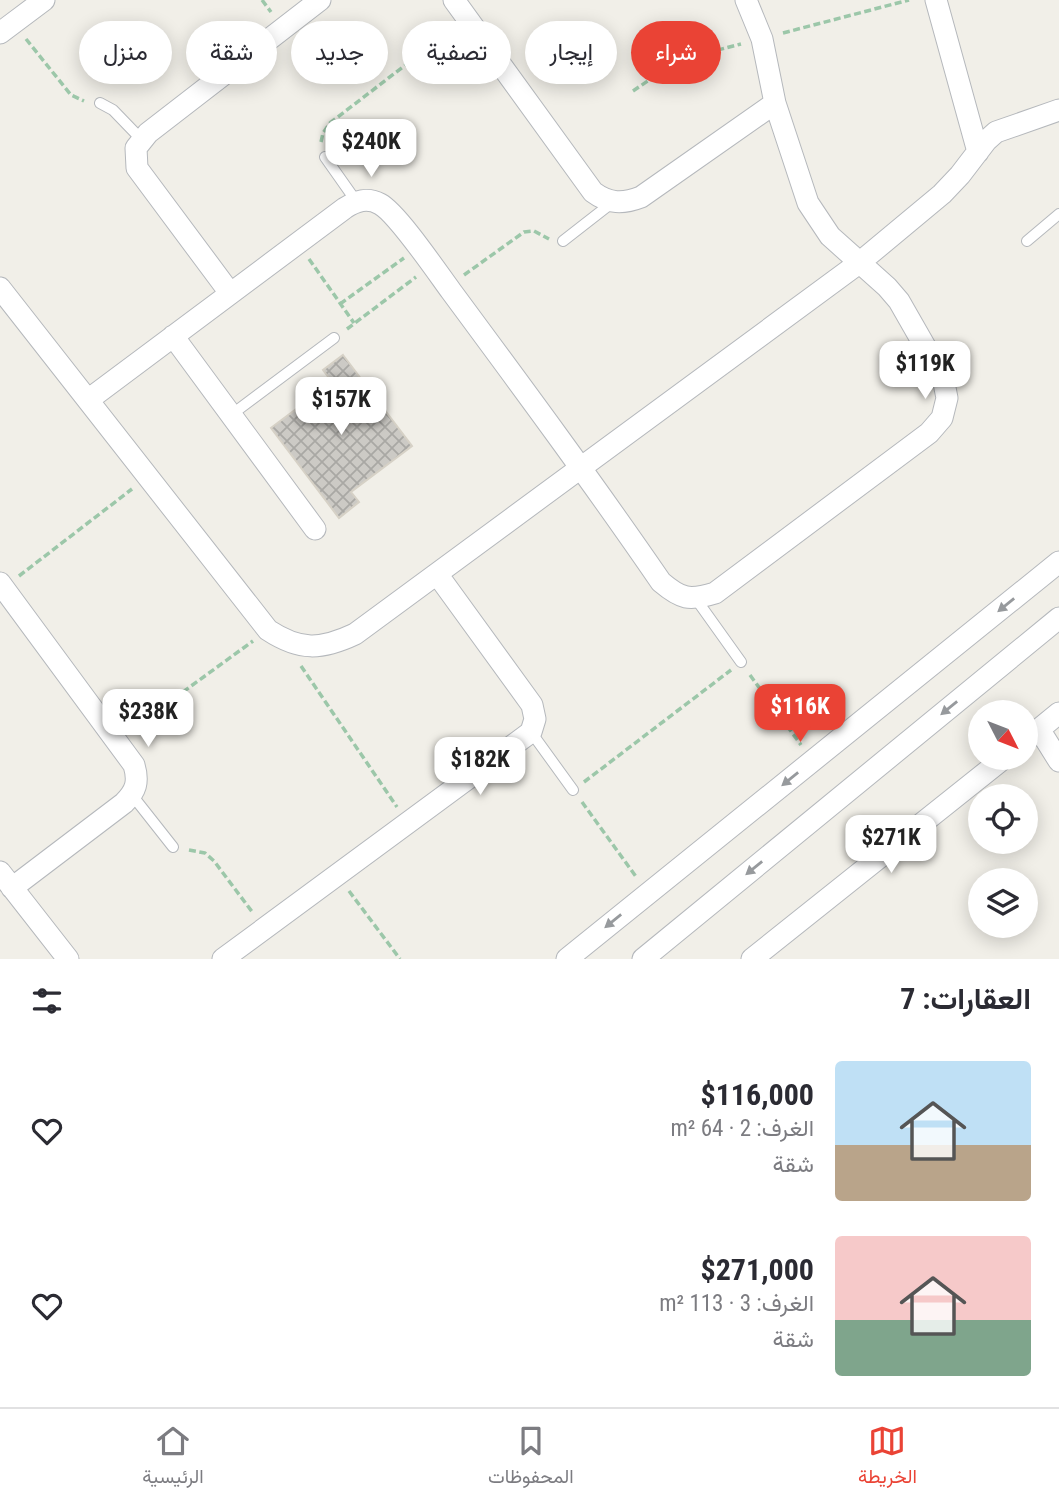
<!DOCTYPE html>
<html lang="ar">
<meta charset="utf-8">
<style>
:root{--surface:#fff;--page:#f2f2f3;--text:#2b2b33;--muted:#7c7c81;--line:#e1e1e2;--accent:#ea4335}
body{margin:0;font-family:"Roboto Condensed",Vazirmatn,sans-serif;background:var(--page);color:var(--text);direction:rtl;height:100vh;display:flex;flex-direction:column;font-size:26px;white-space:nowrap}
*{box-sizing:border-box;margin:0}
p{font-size:23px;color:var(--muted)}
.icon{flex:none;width:38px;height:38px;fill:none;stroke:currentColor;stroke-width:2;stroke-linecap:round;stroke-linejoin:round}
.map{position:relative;height:959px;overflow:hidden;direction:ltr}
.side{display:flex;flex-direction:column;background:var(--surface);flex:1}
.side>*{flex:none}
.top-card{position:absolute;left:21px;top:21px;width:700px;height:63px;direction:rtl;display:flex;gap:14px}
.needle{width:46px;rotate:132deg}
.buttons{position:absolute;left:968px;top:700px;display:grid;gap:14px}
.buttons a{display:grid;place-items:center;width:70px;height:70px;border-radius:50%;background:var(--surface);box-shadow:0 4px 18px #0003;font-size:35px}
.price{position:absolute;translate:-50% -60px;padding:0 16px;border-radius:14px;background:#fff;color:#222;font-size:23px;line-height:46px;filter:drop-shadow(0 2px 4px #0008)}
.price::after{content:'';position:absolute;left:50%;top:42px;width:21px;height:16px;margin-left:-10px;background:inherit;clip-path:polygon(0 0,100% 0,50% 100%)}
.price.selected{background:var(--accent);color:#fff}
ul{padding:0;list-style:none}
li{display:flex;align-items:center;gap:21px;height:175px;padding:0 28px}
li span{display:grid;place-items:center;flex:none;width:196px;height:140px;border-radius:7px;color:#555}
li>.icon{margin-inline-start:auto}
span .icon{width:84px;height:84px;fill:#fffc;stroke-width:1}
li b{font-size:30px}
h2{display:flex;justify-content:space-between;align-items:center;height:84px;padding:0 28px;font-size:30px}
.chip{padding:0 24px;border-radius:32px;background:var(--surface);box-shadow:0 4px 18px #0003;font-size:24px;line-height:63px}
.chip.selected{background:var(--accent);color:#fff}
.menu{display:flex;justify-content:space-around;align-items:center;height:98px;border-top:2px solid var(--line);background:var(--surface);font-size:19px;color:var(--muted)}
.menu a{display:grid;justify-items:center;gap:4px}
.menu .selected{color:var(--accent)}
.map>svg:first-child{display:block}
.building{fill:url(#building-cross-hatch);stroke:#d6d1c6;stroke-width:2}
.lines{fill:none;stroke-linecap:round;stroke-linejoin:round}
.service-casing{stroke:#b5b8bc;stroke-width:12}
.minor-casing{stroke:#b5b8bc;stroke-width:23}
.path{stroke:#9cc7a9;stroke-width:3.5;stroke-dasharray:7 3.5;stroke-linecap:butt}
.service{stroke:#fff;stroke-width:10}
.minor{stroke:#fff;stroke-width:21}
.oneway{fill:#979a9d}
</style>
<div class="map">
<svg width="1059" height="959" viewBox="0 0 1059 959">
<defs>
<pattern id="building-cross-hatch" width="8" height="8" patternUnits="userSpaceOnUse" patternTransform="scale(1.75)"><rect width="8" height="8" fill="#cccac5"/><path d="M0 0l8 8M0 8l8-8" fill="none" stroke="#a9a8a4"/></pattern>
</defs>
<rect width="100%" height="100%" fill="#f1efe8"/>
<path class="building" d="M343,355L412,446L351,492L359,502L339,518L271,428L332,382L323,370Z"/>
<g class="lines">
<g class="service-casing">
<path id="service" d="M100,103L113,110L141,139
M325,157L356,201
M563,241L613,202
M1027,241L1059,214
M231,415L334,338
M696,599L741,662
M531,732L573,790
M132,795L173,847"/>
</g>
<g class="minor-casing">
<path id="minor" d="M454,0L593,192C609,204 623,204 641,197L775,103
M936,0L978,152
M0,33L44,0
M0,288L268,630C300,651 321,650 355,634L859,263L942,194L960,175L986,141L996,132L1059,110
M230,293L137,168L136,148L148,133L320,0
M173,336L315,529
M88,400L345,208C356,201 367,197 380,204C397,213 437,272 451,291C522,387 593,483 661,582C681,599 689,601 715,593L929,433L942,418L947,398L943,378L899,301L887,287L830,236L808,203L775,103L762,39L746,0
M0,583L134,765C139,782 136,791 124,803L12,888
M1039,729L1059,761
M1026,740L1059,713
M0,872L68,959
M223,959L531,732L535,719L532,705L437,574
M567,959L1059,562
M643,959L1059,618
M752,959L1004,758"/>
</g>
<path class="path" d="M262,0L271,12
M783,33L909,0
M26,39L71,95L84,101
M633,91L661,72L691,57L741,44
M321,142L323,133L330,123L451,30
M309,259L354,323
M464,275L524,232L534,231L549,239
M340,304L404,258
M347,329L416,277
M19,576L132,489
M301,666L397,807
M750,675L801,745
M132,729L253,641
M584,782L731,670
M582,802L637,878
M189,850L205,853L214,861L253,913
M349,891L400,959"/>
<use href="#service" class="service"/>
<use href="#minor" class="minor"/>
</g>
<defs><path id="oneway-solid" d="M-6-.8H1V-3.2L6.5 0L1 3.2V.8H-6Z" transform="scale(1.75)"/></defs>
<g class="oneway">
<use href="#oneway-solid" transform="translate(1006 605) rotate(141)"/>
<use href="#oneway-solid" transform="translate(949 708) rotate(141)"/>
<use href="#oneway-solid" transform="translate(790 779) rotate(141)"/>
<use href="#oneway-solid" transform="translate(754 868) rotate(141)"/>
<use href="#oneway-solid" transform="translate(613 921) rotate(141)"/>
</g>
</svg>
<div class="buttons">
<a><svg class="needle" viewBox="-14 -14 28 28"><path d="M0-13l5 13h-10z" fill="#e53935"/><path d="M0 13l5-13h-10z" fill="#7c7c81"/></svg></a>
<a><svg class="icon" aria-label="locate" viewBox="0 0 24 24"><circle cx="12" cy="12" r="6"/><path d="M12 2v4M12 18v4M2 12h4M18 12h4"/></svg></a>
<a><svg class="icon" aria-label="layers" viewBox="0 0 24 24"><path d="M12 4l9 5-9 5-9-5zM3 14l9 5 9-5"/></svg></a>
</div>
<b class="price" style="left:371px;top:179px">$240K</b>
<b class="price" style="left:925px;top:401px">$119K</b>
<b class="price" style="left:341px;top:437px">$157K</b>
<b class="price selected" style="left:800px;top:744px">$116K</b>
<b class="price" style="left:148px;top:749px">$238K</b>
<b class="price" style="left:480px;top:797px">$182K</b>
<b class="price" style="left:891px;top:875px">$271K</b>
<div class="top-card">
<a class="chip selected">شراء</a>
<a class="chip">إيجار</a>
<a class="chip">تصفية</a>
<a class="chip">جديد</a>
<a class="chip">شقة</a>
<a class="chip">منزل</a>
</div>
</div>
<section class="side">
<h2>العقارات: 7<svg class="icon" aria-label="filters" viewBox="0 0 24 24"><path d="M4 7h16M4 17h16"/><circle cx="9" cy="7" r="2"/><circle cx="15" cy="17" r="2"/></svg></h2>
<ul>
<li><span style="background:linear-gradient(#bfe0f5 60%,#b9a48a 0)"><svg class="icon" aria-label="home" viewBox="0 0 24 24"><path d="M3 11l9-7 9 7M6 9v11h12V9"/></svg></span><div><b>$116,000</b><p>الغرف: 2 · 64 m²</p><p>شقة</p></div><svg class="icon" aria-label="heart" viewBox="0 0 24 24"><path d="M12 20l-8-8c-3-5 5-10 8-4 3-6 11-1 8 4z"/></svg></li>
<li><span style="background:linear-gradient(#f6c9c9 60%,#7fa58c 0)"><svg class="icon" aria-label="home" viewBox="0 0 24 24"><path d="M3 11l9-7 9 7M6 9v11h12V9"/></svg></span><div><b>$271,000</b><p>الغرف: 3 · 113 m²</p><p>شقة</p></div><svg class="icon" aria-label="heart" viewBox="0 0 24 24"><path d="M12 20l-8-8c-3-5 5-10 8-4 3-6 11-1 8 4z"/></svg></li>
</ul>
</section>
<nav class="menu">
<a class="selected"><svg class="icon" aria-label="map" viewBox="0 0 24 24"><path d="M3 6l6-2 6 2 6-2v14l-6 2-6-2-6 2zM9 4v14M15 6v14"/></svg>الخريطة</a>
<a><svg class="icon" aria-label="saved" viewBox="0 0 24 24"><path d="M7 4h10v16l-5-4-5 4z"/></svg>المحفوظات</a>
<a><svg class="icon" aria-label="home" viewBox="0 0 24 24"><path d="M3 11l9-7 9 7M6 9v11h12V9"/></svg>الرئيسية</a>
</nav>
